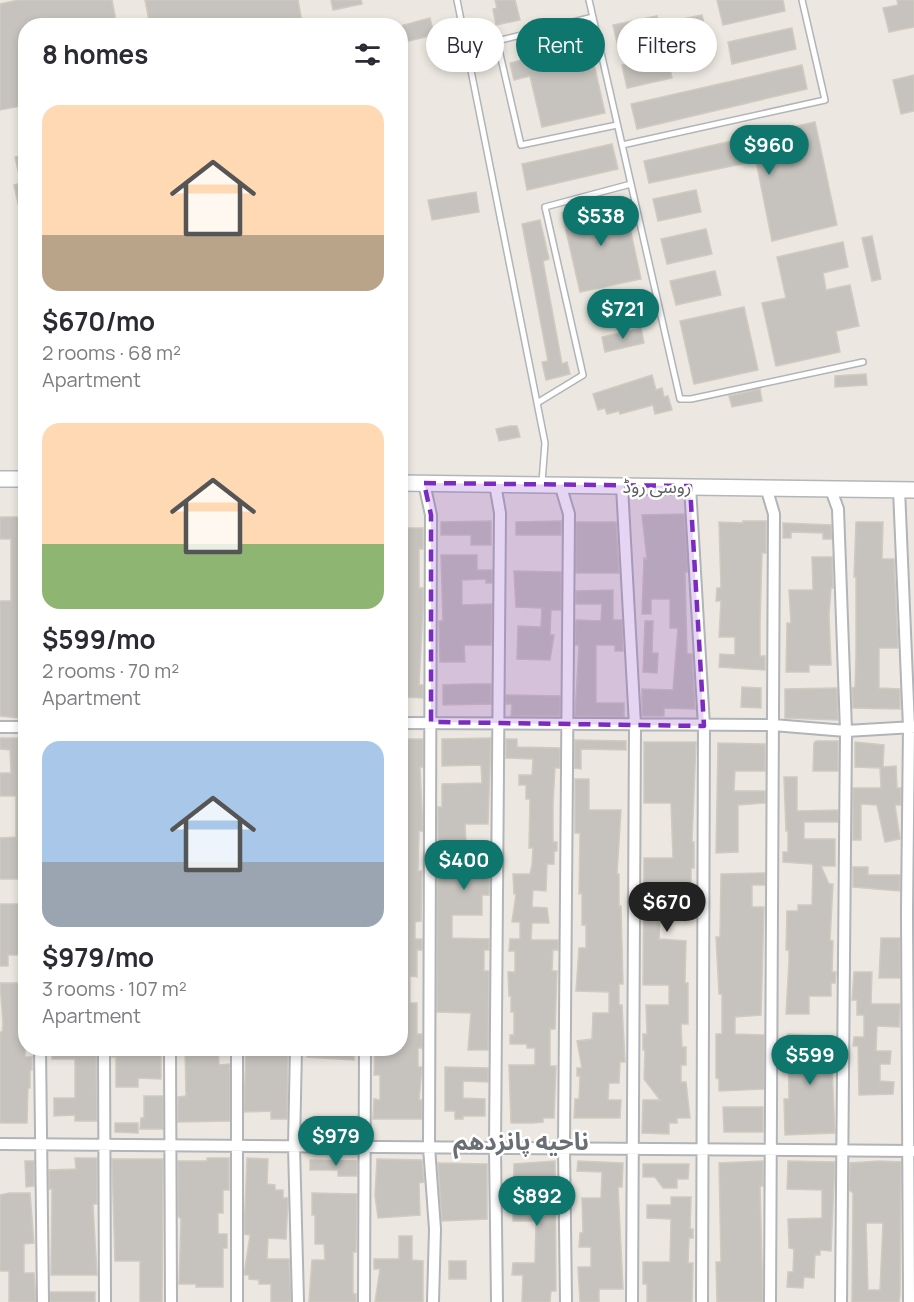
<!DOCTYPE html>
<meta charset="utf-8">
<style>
:root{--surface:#fff;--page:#f7f7f7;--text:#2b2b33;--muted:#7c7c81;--accent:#0f766e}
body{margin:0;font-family:Manrope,"Noto Sans Arabic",sans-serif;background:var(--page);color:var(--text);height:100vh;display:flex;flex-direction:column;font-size:22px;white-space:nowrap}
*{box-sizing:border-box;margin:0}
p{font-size:20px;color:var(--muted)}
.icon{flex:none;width:33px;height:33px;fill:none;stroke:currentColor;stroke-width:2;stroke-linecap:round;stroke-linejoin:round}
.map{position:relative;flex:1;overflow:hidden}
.side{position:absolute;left:18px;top:18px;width:390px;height:1038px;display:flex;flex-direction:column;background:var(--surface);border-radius:24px;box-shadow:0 3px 9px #0003}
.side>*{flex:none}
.top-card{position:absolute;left:426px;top:18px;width:398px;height:54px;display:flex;gap:12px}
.price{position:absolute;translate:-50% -51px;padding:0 14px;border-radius:21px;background:var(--accent);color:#fff;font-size:20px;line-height:39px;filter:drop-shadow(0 2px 3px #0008)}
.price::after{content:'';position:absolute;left:50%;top:36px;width:18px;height:14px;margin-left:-9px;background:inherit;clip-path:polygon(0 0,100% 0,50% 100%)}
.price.selected{background:#222;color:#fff}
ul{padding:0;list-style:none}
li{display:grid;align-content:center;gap:12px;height:318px;padding:0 24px}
li span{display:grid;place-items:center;height:186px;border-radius:18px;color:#555}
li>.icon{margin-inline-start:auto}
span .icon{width:108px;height:108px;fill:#fffc;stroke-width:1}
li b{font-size:26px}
h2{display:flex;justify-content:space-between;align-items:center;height:72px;padding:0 24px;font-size:26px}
.tag{padding:0 21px;border-radius:27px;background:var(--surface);box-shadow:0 3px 9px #0003;font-size:21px;line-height:54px}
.tag.selected{background:var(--accent);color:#fff}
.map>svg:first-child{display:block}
.building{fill:#c6c3be;stroke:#d0cabf;stroke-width:1.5;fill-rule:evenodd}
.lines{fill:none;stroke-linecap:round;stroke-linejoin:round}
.service-casing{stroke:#b1b4b8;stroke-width:8}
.minor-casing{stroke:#b1b4b8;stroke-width:14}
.secondary-casing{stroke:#b2b6bb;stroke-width:18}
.service{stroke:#fff;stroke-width:5}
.minor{stroke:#fff;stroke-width:10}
.secondary{stroke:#fff;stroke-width:15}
.marked{fill:#7b2cbf;fill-opacity:0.2;stroke:#7b2cbf;stroke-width:4.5;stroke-dasharray:12 8;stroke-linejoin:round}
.labels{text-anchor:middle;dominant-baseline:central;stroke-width:5;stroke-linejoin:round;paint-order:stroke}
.street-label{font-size:18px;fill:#595d61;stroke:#fff}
.district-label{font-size:24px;font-weight:bold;fill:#6a6f73;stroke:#fff}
</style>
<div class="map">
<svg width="914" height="1302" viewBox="0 0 914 1302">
<rect width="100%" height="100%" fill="#ece8e1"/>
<path class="building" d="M18,0H112L117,26H26V105L0,110V4Z
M145,0H298L302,22L282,26H150Z
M331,0H361L362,4L333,10Z
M495,0H515L520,20L496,25L493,9L497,8Z
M717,0H783L785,11L723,25Z
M897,0H914V27L889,32L883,8L898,5Z
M702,15L705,28L681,34L678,20Z
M657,16L662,37L618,47L613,25Z
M430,18L434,35L400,43V26Z
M792,28L796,49L732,64L728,42Z
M587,33L605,113L542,127L530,76L514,80L510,63L526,59L524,47Z
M667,55L672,78L627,88L622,65Z
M802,65L807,89L637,129L631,104Z
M914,75V111L901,114L893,80Z
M815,122L837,225L772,241L756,161L649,183L644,161Z
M612,144L618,169L527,190L522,164Z
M26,155V220L22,221L14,185L21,183L15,157Z
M696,190L701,212L658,221L653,199Z
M476,192L479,212L432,220L428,200Z
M599,204L601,210L625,205L641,279L580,292L562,213Z
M540,220L549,259L543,261L562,364L567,362L570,374L546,380L542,362L548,361L522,224Z
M706,229L712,254L667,264L661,239Z
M872,236L881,279L872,281L862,238Z
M843,242L848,267L823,273L826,290L850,285L859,326L836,331L840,352L776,366L762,303L786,298L777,257Z
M715,271L721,295L676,305L670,281Z
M744,307L758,370L694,384L680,321Z
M641,328L644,343L605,352L602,337Z
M866,374L867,385L835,387V376Z
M652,375L656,390L662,388L664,397L668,396L672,410L655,414L653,405L620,414L619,411L607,414L605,408L598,410L593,394Z
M760,389L762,401L732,407L729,396Z
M510,426H517L520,437L499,441L496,429Z
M684,514L688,572H685L687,654H692L695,709L664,708V716H642V689L673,690L678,628H670V599H651V614H642L644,558L647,559L642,515Z
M0,517H26V576H21V599H26V719L0,716V601H11V539H0Z
M491,521V545H471V535H441V522Z
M561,521V535H516V522Z
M743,521H766V553H762L760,623V656H765V670L719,667L720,654L735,655V637H719L721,601H716L717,588H721L719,522L743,523Z
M576,522H616L619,573H576Z
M856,522H883L882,559H894L898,648H879V688L900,689V709L853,708L852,688L855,687L856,655V577H854Z
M783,523L831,525L832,539H823V533L791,532V538H783Z
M403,528H423V549H419V588H423V607L419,685H423V698L400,697L402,621H406V582H401Z
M441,555H477V570H492V583H486V579L462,580V605L492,604L491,645H464L465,662H440L439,621H443Z
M812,557H832L833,588H831L829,615L831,665H809V672H786L787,623H791L789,590H813Z
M514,571L561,572V610H551L550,635H554L550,660L517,659L518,626L541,627L542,608L516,607Z
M613,590V620H622L623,651H615V645H596V703H624V717L575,716L579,645H575L576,620L601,621L602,604H576V591Z
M645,621H653L652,653H658L657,673L643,672Z
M470,684H491V704L443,705V685Z
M742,687L761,688V708L741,707Z
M837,688L838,720L785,718V689Z
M506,695L560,696V716H511L512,704H506Z
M0,738H26V879H0V838L16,837V796H0V773H11L10,750L0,749Z
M491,738L488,824H465L466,842H484V873H490L489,895H482V915H452V938L489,939V950H484V971H489L488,1050H468L471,1013L437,1012V872H457L456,850H438V807H442V784L482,783L481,765L442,766V739Z
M402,739H423V767H420L423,831H419L418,871H422L421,921L415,922V939H422V950H417V977L410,976V1003H417V1034H422V1048H418V1067H422L419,1100H422V1119H373L374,1099L380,1100V1075H374L375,1048H402Z
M506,739H517V747L560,748V768H555L553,803V842H557V851H554V864H547L546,891L533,890L532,907L547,908L549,923H532L531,940H558V950H553L552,971H557L555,1029H550V1066H556L554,1118H543V1122L533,1123H511L509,1065H535V1048H527V1044H510V1035H514V1012H511V996H509L508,972H515V951H509L510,939H520V922H512L516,894H514L513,874H530L532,865L533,848H529L530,799H526V785H519V775H532L533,759L506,758Z
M575,740L626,741V750L581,749V769L574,768Z
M816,741H838V771H813L814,743Z
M644,742H696L692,842H694V868H691V898H666V903H661L659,939L686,941L685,983H688V1024H681L682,1047H686V1065H681V1082H686L690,1118H677V1123H669V1134L642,1133L643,1100H660L644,1079L645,1050H643V1034H647L646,1005H669V985H643L644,858H673L671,803H644Z
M855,742L884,745L883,767L896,766L897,788H901V805H895L900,839L885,842L877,805L861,804V840H853V788H881L880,768L855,767Z
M718,743L765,744V771H735L734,791H765V803L738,805V852L716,853Z
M784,777H797V811L838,810V822H804V839H835V866H821L829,884H833L830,940L833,941L832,972H836L835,983H831V996H809V1014H786L789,961V950H786L787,911H798V905H812L813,866L812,864L783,862V852H788V831H786Z
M575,779H589V810H621L617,874H619V906H621L623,984H619V1005H622L625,1062H620L619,1083H609L608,1100H621L620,1118H574L575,1099H579L580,1076H577V1068H582L577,1041L592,1039L593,1013H609V992L576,991L579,948H586V925H582V893L579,894L580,833H575Z
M853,867H868V875H900V891L853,887Z
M765,873V885H752V907H764L761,1015L735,1017V1034L764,1035V1089L719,1091V1079L716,1078V1034H722V994H719L716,937H720L721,874Z
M0,904H26V955H8V966H0Z
M881,938H900V978H879Z
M854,972H872L871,1004H900L899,1027L877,1026L876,1051H891L890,1064H880V1081L894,1082L893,1094L859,1095L858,1046H853L854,1037H864V1015H857V1000H852Z
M0,983H26L25,1057H32V1070H30V1088H28L27,1123H0V1032H2L3,1024Z
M788,1034L834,1037L833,1050H828V1067H832L835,1133L785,1135L784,1099H789Z
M52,1048H96L97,1121H75V1115L54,1116V1098H75V1059H52Z
M111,1048H161V1079L138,1078V1087H116V1057H112Z
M185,1048H218L219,1065L230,1064V1121L178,1122V1097L186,1096Z
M246,1048H288L287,1119H271V1111L244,1112Z
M308,1048H354V1060L307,1057Z
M445,1067L488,1068V1082L463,1081V1098L485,1099V1116H463V1119H455V1111H445Z
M144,1096H163V1129H140L141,1118H144Z
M723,1107H763V1132H724Z
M115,1123H138V1133L115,1132Z
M75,1158H97V1204H93L97,1275H51L52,1189H49V1170L76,1169Z
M207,1158H229V1190H223V1213H218V1234H227V1248H223V1287H196V1284H179L181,1219L178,1216V1161H207Z
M247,1158L268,1159L267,1184L275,1185V1190H283V1198H288L286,1239L268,1238L267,1259H289L291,1302H271V1284H259V1280L249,1279V1275H244L250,1235L244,1234Z
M112,1159H163L162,1302H140V1261H115Z
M377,1159L422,1160L424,1182L419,1183L420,1215L378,1218L375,1195Z
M310,1160L357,1161V1176H338V1170H310Z
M25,1161H34V1186L26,1187Z
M555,1161L556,1291H551L550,1302H522L523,1275H512L513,1263H535L536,1221H513L514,1164Z
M578,1161L623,1163L622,1187H618L623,1289H599V1302H580L578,1267H591V1247H579L580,1233H583L582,1198H601L602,1172L577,1171Z
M763,1161V1186H760L763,1302H717L716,1262H721L719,1163Z
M788,1161L835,1162L831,1251L820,1250V1255H815L814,1278L804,1277L803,1288L787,1287L788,1272H793L794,1249L789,1248L788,1219L822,1218V1190L787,1189Z
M879,1161L901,1162L900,1294L899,1302H852L853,1193L849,1190L850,1163ZM866,1223H883L880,1290H868Z
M438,1163L487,1164V1219L442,1221Z
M643,1164H689L688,1179H677V1188H663L655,1177H643Z
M9,1193H30L34,1243L24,1244V1273H34L36,1302H9V1271H0V1195Z
M312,1193L357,1194L356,1252H353V1294H356V1302H309L312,1260H325L324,1244H315V1215H312Z
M671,1197H691L690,1229H693V1238H689L688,1263H693L692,1302H647V1284H643V1262H670L671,1219L647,1218V1205H671Z
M399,1236H412V1260L423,1261V1302H375L380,1269H374V1259H399Z
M449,1261H466V1279H449Z
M50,1292H95V1302H50Z"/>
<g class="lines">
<g class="service-casing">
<path id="service" d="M457,0L545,443L542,482
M593,17L497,41L521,145L617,125
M622,145L825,100L802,0
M631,184L680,399H691L863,362
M537,403L583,375L545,207L631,184L589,0"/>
</g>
<g class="minor-casing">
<path id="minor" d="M424,483L431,515L429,1147L435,1229L433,1302
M495,484L500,513L495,1148L497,1302
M560,484L569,514L564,1147L566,1302
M622,486L635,725L632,1302
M690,486L704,726L702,1302
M766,487L774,514L770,1302
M830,487L838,509L846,731L841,1302
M899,489L909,727L907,911L909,1302
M400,723L773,725L846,731L914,727
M0,727H26
M40,1048L43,1302
M104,1048L105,1302
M170,1048L171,1302
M296,1048L294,1146L298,1302
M0,1144L914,1151
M237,1302V1048
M364,1302L365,1048"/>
</g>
<g class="secondary-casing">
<path id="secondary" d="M0,479H26
M400,483L914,490"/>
</g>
<use href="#service" class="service"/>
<use href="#minor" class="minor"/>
<use href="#secondary" class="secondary"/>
</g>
<path class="marked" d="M424,483L690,486L704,726L431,722V515Z"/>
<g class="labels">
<g class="street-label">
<text x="657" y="486">روسی روڈ</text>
</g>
<g class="district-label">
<text x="521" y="1140">ناحیه پانزدهم</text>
</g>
</g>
</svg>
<b class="price" style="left:769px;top:176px">$960</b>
<b class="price" style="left:601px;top:247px">$538</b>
<b class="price" style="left:623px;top:340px">$721</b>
<b class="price" style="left:464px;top:891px">$400</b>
<b class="price selected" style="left:667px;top:933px">$670</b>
<b class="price" style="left:810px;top:1086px">$599</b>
<b class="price" style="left:336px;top:1167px">$979</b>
<b class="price" style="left:537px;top:1227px">$892</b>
<div class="top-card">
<a class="tag">Buy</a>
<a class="tag selected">Rent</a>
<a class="tag">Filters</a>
</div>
<section class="side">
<h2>8 homes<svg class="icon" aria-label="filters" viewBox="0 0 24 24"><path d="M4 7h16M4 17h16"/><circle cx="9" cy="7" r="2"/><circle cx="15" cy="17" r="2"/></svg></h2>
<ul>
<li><span style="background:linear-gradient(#ffd9b3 70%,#b9a48a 0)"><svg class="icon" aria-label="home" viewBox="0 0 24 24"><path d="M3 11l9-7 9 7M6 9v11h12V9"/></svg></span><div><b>$670/mo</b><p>2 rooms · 68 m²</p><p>Apartment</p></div></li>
<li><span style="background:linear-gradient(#ffd9b3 65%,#8fb573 0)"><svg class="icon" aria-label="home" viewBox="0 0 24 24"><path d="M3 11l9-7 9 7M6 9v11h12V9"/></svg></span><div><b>$599/mo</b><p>2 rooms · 70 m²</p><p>Apartment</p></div></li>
<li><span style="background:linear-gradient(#a9c7e8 65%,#9aa5b1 0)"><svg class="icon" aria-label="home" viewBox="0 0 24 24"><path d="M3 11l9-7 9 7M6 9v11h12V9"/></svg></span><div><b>$979/mo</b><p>3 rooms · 107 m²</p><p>Apartment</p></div></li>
</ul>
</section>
</div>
